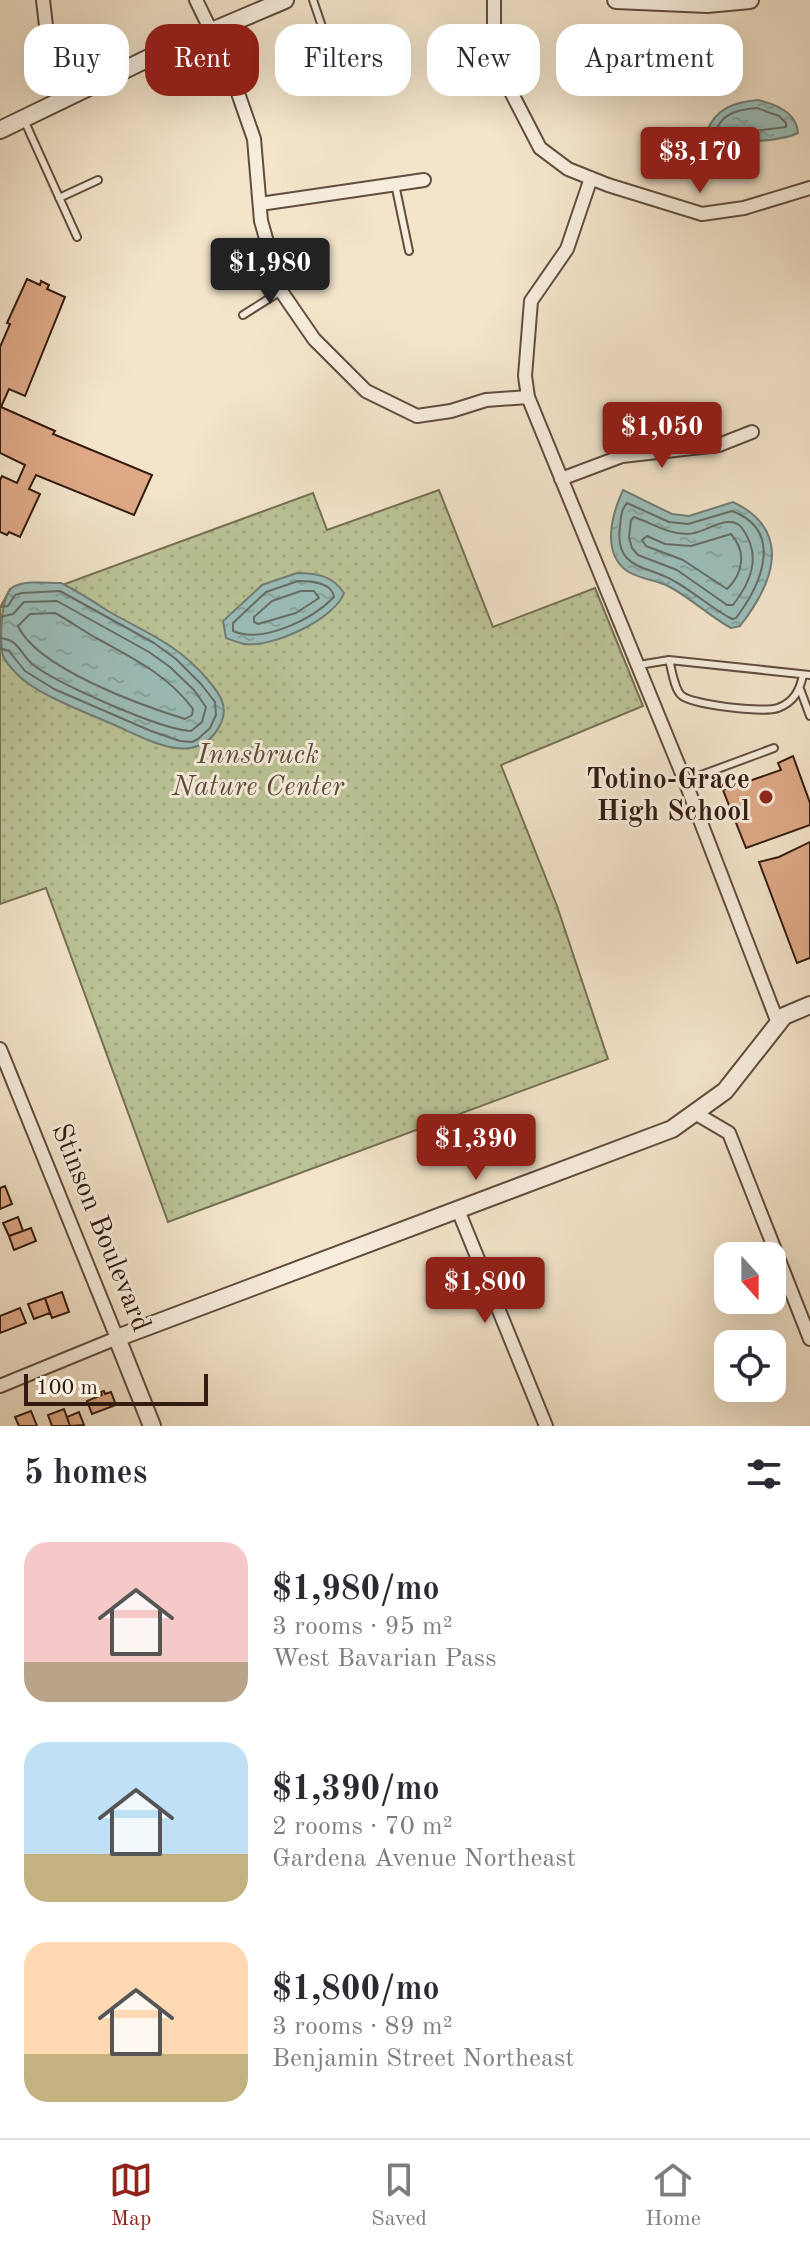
<!DOCTYPE html>
<meta charset="utf-8">
<style>
:root{--surface:#fff;--page:#f2f2f3;--text:#2b2b33;--muted:#7c7c81;--line:#e1e1e2;--accent:#8f2418}
body{margin:0;font-family:"Old Standard TT",serif;background:var(--page);color:var(--text);height:100vh;display:flex;flex-direction:column;font-size:30px;white-space:nowrap}
*{box-sizing:border-box;margin:0}
p{font-size:26px;color:var(--muted)}
.icon{flex:none;width:44px;height:44px;fill:none;stroke:currentColor;stroke-width:2;stroke-linecap:round;stroke-linejoin:round}
.map{position:relative;height:1426px;overflow:hidden}
.drawer{display:flex;flex-direction:column;background:var(--surface);flex:1}
.drawer>*{flex:none}
.guide{position:absolute;left:24px;top:24px;width:762px;height:72px;display:flex;gap:16px}
.needle{width:52px;rotate:159deg}
.controls{position:absolute;left:714px;top:1242px;display:grid;gap:16px}
.controls a{display:grid;place-items:center;width:72px;height:72px;border-radius:16px;background:var(--surface);box-shadow:0 8px 32px #0002;font-size:40px}
.scale{position:absolute;left:24px;bottom:20px;width:184px;box-sizing:border-box;padding-left:8px;border:4px solid #321b11;border-top:0;font-size:22px;line-height:28px;white-space:nowrap;color:#321b11;-webkit-text-stroke:6px #f7eddd;paint-order:stroke}
.price{position:absolute;translate:-50% -68px;padding:0 18px;border-radius:8px;background:var(--accent);color:#fff;font-size:26px;line-height:52px;filter:drop-shadow(0 2px 4px #0008)}
.price::after{content:'';position:absolute;left:50%;top:48px;width:24px;height:18px;margin-left:-12px;background:inherit;clip-path:polygon(0 0,100% 0,50% 100%)}
.price.current{background:#222;color:#fff}
ul{padding:0;list-style:none}
li{display:flex;align-items:center;gap:24px;height:200px;padding:0 24px}
li span{display:grid;place-items:center;flex:none;width:224px;height:160px;border-radius:24px;color:#555}
li>.icon{margin-inline-start:auto}
span .icon{width:96px;height:96px;fill:#fffc;stroke-width:1}
li b{font-size:34px}
h2{display:flex;justify-content:space-between;align-items:center;height:96px;padding:0 24px;font-size:34px}
.pill{padding:0 28px;border-radius:24px;background:var(--surface);box-shadow:0 8px 32px #0002;font-size:28px;line-height:72px}
.pill.current{background:var(--accent);color:#fff}
.dock{display:flex;justify-content:space-around;align-items:center;height:112px;border-top:2px solid var(--line);background:var(--surface);font-size:22px;color:var(--muted)}
.dock a{display:grid;justify-items:center;gap:4px}
.dock .current{color:var(--accent)}
.map>svg:first-child{display:block}
.park{fill:url(#park-dots);stroke:#767054;stroke-width:2}
.water{fill:url(#water-ripples);stroke:#717d76;stroke-width:2}
.lines{fill:none;stroke-linecap:round;stroke-linejoin:round}
.shore{stroke:#666c66;stroke-width:2}
.building{fill:#dfa987;stroke:#321b11;stroke-width:2}
.service-casing{stroke:#624d3f;stroke-width:10}
.minor-casing{stroke:#624d3f;stroke-width:16}
.tertiary-casing{stroke:#624d3f;stroke-width:20}
.service{stroke:#f7eddd;stroke-width:6}
.minor{stroke:#f7eddd;stroke-width:12}
.tertiary{stroke:#f7eddd;stroke-width:16}
.poi-dot{fill:#8f2418;stroke:#f7eddd;stroke-width:3}
.labels{text-anchor:middle;dominant-baseline:central;stroke-width:6;stroke-linejoin:round;paint-order:stroke}
.park-label{font-size:28px;font-style:italic;fill:#5b4e39;stroke:#f7eddd}
.poi-label{font-size:28px;font-weight:bold;fill:#321b11;stroke:#f7eddd;text-anchor:end}
.street-label{font-size:28px;fill:#321b11;stroke:#f7eddd}
</style>
<div class="map">
<svg width="810" height="1426" viewBox="0 0 810 1426">
<defs>
<pattern id="park-dots" width="8" height="8" patternUnits="userSpaceOnUse" patternTransform="scale(2)"><rect width="8" height="8" fill="#bbc497"/><path d="M2 2h.1M6 6h.1" fill="none" stroke="#a1a881" stroke-width="1.8" stroke-linecap="round"/></pattern>
<pattern id="water-ripples" width="26" height="14" patternUnits="userSpaceOnUse" patternTransform="scale(2)"><rect width="26" height="14" fill="#9bbeba"/><path d="M2 4q2-2 4 0t4 0M15 11q2-2 4 0t4 0" fill="none" stroke="#86a39f"/></pattern>
</defs>
<rect width="100%" height="100%" fill="#f3e4ca"/>
<filter id="stains"><feTurbulence type="fractalNoise" baseFrequency=".0025" numOctaves="4"/><feColorMatrix values="0 0 0 0 .2 0 0 0 0 .09 0 0 0 0 .02 0 0 0 .5 -.17"/></filter>
<radialGradient id="worn" r=".72"><stop offset=".6" stop-color="#630" stop-opacity="0"/><stop offset="1" stop-color="#630" stop-opacity=".3"/></radialGradient>
<path class="park" d="M439,490L493,627L595,588L643,706L501,765L557,906L608,1059L168,1222L46,888L0,904V608L10,589L20,585L65,584L313,493L327,530Z"/>
<path class="water" d="M758,100C775,104 797,112 798,133C782,141 723,146 708,139L707,131C716,108 735,102 758,100Z
M623,490L672,514L689,516L733,502C794,531 773,584 740,626L731,628C709,616 691,598 668,586C656,580 639,579 627,571C601,552 612,514 623,490Z
M297,573C317,573 333,576 344,593C335,619 272,648 245,644C239,643 232,640 226,638L223,621L262,585Z
M61,583C77,591 93,601 108,611C146,633 178,644 208,680C219,693 229,706 221,723C198,772 146,738 110,723C85,712 36,694 18,675C13,670 6,662 3,656C0,642 0,596 13,587C26,580 47,583 61,583Z"/>
<g class="lines">
<path class="shore" d="M757,108L779,116L786,123V127L720,135L716,133C719,114 740,109 757,108Z
M627,503L669,522L688,524L732,511C785,531 761,585 736,618L732,619C711,608 694,592 674,581C647,565 614,570 620,526C621,517 621,510 627,503Z
M634,517C652,523 667,534 687,534C702,534 715,522 729,522C736,522 741,525 744,531C761,557 751,582 733,605H727L677,570L638,555L632,548L629,537L631,520Z
M731,534C747,552 743,574 727,589L683,560L646,546L642,540L647,536L665,544L691,546Z
M298,581C311,581 332,582 334,597C313,619 263,644 233,631V623L266,592Z
M301,591H314L319,598L296,613L258,624L254,622V617L272,601Z
M0,607L8,606L15,595L22,593L60,591L154,643L176,659L201,684L215,702L216,715L210,728L198,739L192,742L180,741L151,731L54,689L25,671L9,651L0,648
M55,613C70,621 83,631 98,639C134,659 168,675 193,709L192,715L185,719C140,705 37,668 18,626L30,614Z
M0,617L13,614L24,602L57,601L149,652L170,667L194,690L206,707L202,722L191,731C161,730 56,683 32,664C20,653 18,639 0,638"/>
</g>
<path class="building" d="M27,279L40,285L41,281L49,285L47,289L65,297L25,396L9,389L1,407L55,431L53,434L152,475L134,515L36,475L29,489L40,494L20,537L9,532L7,535L0,532V480L2,476L17,483L25,465L0,453V347L10,324L7,323Z
M793,756L810,803V825L746,848L723,790L781,770L778,763Z
M810,842V958L797,963L759,862L779,857Z
M5,1186L12,1204L0,1209V1188Z
M18,1217L23,1231L9,1236L3,1223Z
M31,1228L36,1241L14,1250L9,1236Z
M62,1292L69,1312L52,1318L45,1298Z
M45,1298L50,1313L34,1319L28,1304Z
M20,1308L26,1323L0,1333V1316Z
M104,1391L105,1394L111,1392L116,1405L92,1414L87,1401L102,1395L101,1392Z
M64,1409L70,1426H52L48,1415Z
M31,1411L37,1426H19L15,1417Z
M79,1412L84,1425L70,1426L67,1417Z"/>
<g class="lines">
<g class="service-casing">
<path id="service" d="M313,0L334,62
M25,122L77,237
M395,184L409,251
M59,198L98,180
M232,256L271,253
M243,315L281,291
M669,660C672,670 674,688 681,695C691,705 764,713 778,708C794,702 800,690 803,675
M639,665L669,660L810,675
M800,689L810,716
M685,781L774,748"/>
</g>
<g class="minor-casing">
<path id="minor" d="M43,0L50,60
M196,0L230,70L254,139L261,221L281,291L314,339L366,391L417,416L451,411L486,400L528,397
M494,0V50L509,88L540,148L568,169L608,185L702,214L744,208L810,188
M591,178L567,249L531,301L525,376L528,397L685,781L778,1023
M260,204L424,180
M561,479L622,456L719,445L752,432
M0,1049L117,1338L0,1386
M695,1113L729,1133L810,1339
M458,1210L546,1426"/>
</g>
<g class="tertiary-casing">
<path id="tertiary" d="M616,0L707,4L750,0
M0,130L153,56L285,0
M152,1426L117,1338L672,1129L725,1091L784,1016L810,1005"/>
</g>
<use href="#service" class="service"/>
<use href="#minor" class="minor"/>
<use href="#tertiary" class="tertiary"/>
</g>
<circle class="poi-dot" cx="766" cy="797" r="8"/>
<g class="labels">
<g class="park-label">
<text x="258" y="756">Innsbruck<tspan x="258" dy="32">Nature Center</tspan></text>
</g>
<g class="poi-label">
<text x="750" y="781">Totino-Grace<tspan x="750" dy="32">High School</tspan></text>
</g>
<g class="street-label">
<text transform="translate(100 1228) rotate(68)">Stinson Boulevard</text>
</g>
</g>
<rect width="100%" height="100%" filter="url(#stains)"/>
<rect width="100%" height="100%" fill="url(#worn)"/>
</svg>
<div class="controls">
<a><svg class="needle" viewBox="-14 -14 28 28"><path d="M0-13l5 13h-10z" fill="#e53935"/><path d="M0 13l5-13h-10z" fill="#7c7c81"/></svg></a>
<a><svg class="icon" aria-label="locate" viewBox="0 0 24 24"><circle cx="12" cy="12" r="6"/><path d="M12 2v4M12 18v4M2 12h4M18 12h4"/></svg></a>
</div>
<div class="scale">100 m</div>
<b class="price" style="left:700px;top:195px">$3,170</b>
<b class="price current" style="left:270px;top:306px">$1,980</b>
<b class="price" style="left:662px;top:470px">$1,050</b>
<b class="price" style="left:476px;top:1182px">$1,390</b>
<b class="price" style="left:485px;top:1325px">$1,800</b>
<div class="guide">
<a class="pill">Buy</a>
<a class="pill current">Rent</a>
<a class="pill">Filters</a>
<a class="pill">New</a>
<a class="pill">Apartment</a>
</div>
</div>
<section class="drawer">
<h2>5 homes<svg class="icon" aria-label="filters" viewBox="0 0 24 24"><path d="M4 7h16M4 17h16"/><circle cx="9" cy="7" r="2"/><circle cx="15" cy="17" r="2"/></svg></h2>
<ul>
<li><span style="background:linear-gradient(#f6c9c9 75%,#b9a48a 0)"><svg class="icon" aria-label="home" viewBox="0 0 24 24"><path d="M3 11l9-7 9 7M6 9v11h12V9"/></svg></span><div><b>$1,980/mo</b><p>3 rooms · 95 m²</p><p>West Bavarian Pass</p></div></li>
<li><span style="background:linear-gradient(#bfe0f5 70%,#c2b280 0)"><svg class="icon" aria-label="home" viewBox="0 0 24 24"><path d="M3 11l9-7 9 7M6 9v11h12V9"/></svg></span><div><b>$1,390/mo</b><p>2 rooms · 70 m²</p><p>Gardena Avenue Northeast</p></div></li>
<li><span style="background:linear-gradient(#ffd9b3 70%,#c2b280 0)"><svg class="icon" aria-label="home" viewBox="0 0 24 24"><path d="M3 11l9-7 9 7M6 9v11h12V9"/></svg></span><div><b>$1,800/mo</b><p>3 rooms · 89 m²</p><p>Benjamin Street Northeast</p></div></li>
</ul>
</section>
<nav class="dock">
<a class="current"><svg class="icon" aria-label="map" viewBox="0 0 24 24"><path d="M3 6l6-2 6 2 6-2v14l-6 2-6-2-6 2zM9 4v14M15 6v14"/></svg>Map</a>
<a><svg class="icon" aria-label="saved" viewBox="0 0 24 24"><path d="M7 4h10v16l-5-4-5 4z"/></svg>Saved</a>
<a><svg class="icon" aria-label="home" viewBox="0 0 24 24"><path d="M3 11l9-7 9 7M6 9v11h12V9"/></svg>Home</a>
</nav>
